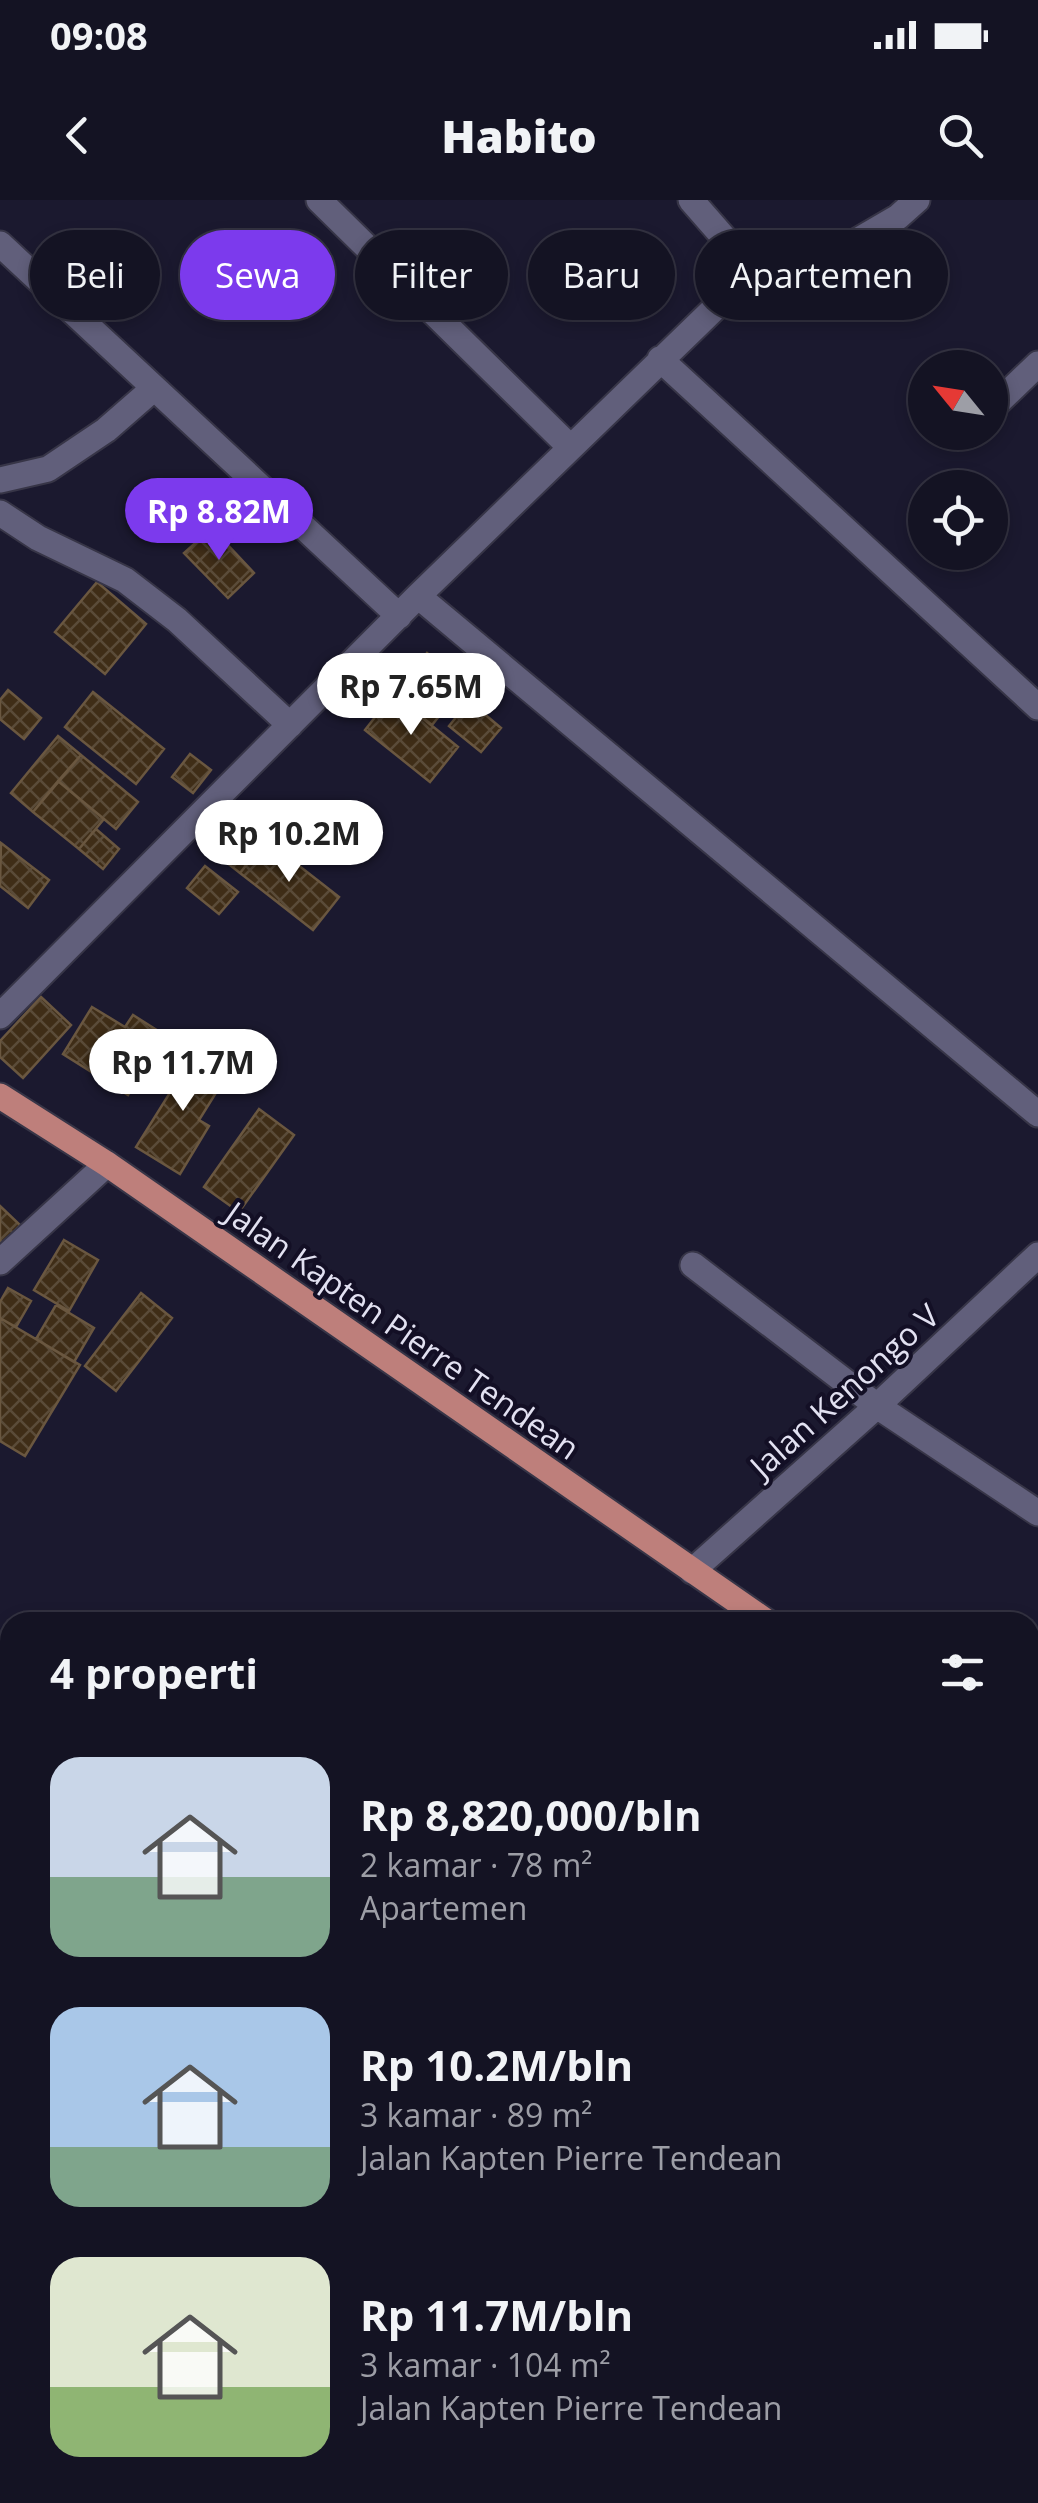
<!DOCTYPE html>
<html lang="id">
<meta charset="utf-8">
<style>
:root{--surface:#141323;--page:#1d1c2b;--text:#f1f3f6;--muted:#9d9ea6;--line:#333241;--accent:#7c3aed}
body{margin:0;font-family:"Open Sans",sans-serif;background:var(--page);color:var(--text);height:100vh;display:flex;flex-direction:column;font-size:38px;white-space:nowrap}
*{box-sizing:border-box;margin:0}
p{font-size:32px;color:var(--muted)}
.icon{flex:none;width:55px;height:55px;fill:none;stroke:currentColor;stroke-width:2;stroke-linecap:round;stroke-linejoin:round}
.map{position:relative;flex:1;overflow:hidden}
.sheet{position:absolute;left:0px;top:1412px;width:1040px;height:892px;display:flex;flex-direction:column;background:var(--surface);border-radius:30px 30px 0 0;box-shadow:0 5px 15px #0003,0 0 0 2px var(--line)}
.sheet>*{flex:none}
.guide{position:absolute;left:30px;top:30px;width:980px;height:90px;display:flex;gap:20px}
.needle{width:65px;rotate:300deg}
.tools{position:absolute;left:908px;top:150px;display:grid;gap:20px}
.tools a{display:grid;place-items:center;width:100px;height:100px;border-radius:50%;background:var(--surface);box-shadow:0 5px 15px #0003,0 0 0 2px var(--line);font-size:50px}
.price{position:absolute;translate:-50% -85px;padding:0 22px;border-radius:35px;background:#fff;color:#222;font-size:32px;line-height:65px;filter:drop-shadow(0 2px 5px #0008)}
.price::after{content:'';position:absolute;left:50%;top:60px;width:30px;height:22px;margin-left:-15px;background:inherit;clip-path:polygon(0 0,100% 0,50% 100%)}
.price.on{background:var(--accent);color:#fff}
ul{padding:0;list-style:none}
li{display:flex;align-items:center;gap:30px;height:250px;padding:0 50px}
li span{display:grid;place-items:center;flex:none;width:280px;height:200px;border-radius:30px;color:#555}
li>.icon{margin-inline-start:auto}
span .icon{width:120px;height:120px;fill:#fffc;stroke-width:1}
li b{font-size:42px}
h2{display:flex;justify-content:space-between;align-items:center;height:120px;padding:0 50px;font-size:42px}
.pill{padding:0 35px;border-radius:45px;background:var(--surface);box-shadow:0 5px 15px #0003,0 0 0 2px var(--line);font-size:35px;line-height:90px}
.pill.on{background:var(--accent);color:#fff}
.status{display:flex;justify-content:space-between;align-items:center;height:70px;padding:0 50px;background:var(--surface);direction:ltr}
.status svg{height:28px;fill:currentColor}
header{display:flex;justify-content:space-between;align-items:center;height:130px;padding:0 50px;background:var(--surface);font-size:45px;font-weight:800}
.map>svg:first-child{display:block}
.building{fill:url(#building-cross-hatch);stroke:#6a5740;stroke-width:2.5}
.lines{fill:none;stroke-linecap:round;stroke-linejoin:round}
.minor-casing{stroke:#373547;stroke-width:29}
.major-casing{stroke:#373547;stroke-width:29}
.minor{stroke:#615f7b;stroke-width:25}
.major{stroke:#be7f7b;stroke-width:25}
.labels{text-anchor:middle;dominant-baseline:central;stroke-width:8;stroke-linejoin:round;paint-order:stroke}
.street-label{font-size:32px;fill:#e2e1f1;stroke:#130f25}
</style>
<div class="status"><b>09:08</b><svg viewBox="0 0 49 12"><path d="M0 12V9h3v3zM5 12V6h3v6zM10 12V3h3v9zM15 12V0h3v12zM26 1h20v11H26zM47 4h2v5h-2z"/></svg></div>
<header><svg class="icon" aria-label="back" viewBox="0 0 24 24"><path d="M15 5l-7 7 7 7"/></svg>Habito<svg class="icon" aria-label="search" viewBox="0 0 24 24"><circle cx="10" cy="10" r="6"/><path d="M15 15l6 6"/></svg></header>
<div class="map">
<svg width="1038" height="2303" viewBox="0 0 1038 2303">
<defs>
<pattern id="building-cross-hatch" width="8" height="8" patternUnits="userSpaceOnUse" patternTransform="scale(2.5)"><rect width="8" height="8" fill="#3f2d17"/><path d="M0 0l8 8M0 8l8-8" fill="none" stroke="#5a4b39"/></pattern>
</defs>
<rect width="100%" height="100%" fill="#1b192f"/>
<path class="building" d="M212,328L254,373L228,398L184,353Z
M97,382L146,424L105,474L55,432Z
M427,453L465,484L432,525L393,494Z
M8,490L41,518L24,539L0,519V500Z
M93,492L164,549L136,584L65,527Z
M393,494L458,547L430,582L365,530Z
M469,501L501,528L481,552L449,526Z
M58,536L81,555L33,612L11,593Z
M190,554L211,570L193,593L172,577Z
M81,555L138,602L116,629L58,581Z
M58,581L104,619L79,649L33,612Z
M96,629L119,649L103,669L79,649Z
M228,630L256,653L240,673L212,651Z
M266,640L339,697L313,730L240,673Z
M1,643L49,680L28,708L0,686Z
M205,666L238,692L219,714L187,688Z
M41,797L71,825L23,878L0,857V841Z
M92,807L125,827L133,815L166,836L128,895L63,854Z
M196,851L229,872L199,920L209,926L180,974L136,947Z
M259,909L294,935L239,1012L204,987Z
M0,1006L20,1025L0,1047Z
M64,1040L98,1060L69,1111L34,1090Z
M8,1088L31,1101L16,1127L0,1118V1102Z
M141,1093L172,1118L116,1191L85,1166Z
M56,1105L94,1128L74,1162L36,1139Z
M0,1118L80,1165L25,1256L0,1241Z"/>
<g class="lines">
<g class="minor-casing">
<path id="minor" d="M319,0L570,247
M691,0L753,71
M0,44L399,416
M660,159L1038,507
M990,210L1038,164
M0,280L48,269L106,230L153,189
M0,313L38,338L125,380L177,420L290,525
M418,396L1038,914
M0,816L418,396L753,71L850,45L898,17L917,0
M0,1062L107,964
M693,1065L877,1206L1038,1313
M692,1371L877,1206L1038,1055"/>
</g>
<g class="major-casing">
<path id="major" d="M0,896L107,964L767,1422
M1030,1605L1038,1611"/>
</g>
<use href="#minor" class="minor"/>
<use href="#major" class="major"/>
</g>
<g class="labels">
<g class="street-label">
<text transform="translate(403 1130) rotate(35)">Jalan Kapten Pierre Tendean</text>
<text transform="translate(844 1190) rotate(-42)">Jalan Kenongo V</text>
</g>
</g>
</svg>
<div class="tools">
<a><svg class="needle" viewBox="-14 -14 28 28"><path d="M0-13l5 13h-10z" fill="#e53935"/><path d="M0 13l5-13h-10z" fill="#9d9ea6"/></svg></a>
<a><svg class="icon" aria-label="locate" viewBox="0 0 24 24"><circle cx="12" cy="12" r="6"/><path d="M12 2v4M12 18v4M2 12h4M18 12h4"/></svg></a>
</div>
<b class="price on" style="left:219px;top:363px">Rp 8.82M</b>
<b class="price" style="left:411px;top:538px">Rp 7.65M</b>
<b class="price" style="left:289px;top:685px">Rp 10.2M</b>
<b class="price" style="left:183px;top:914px">Rp 11.7M</b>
<div class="guide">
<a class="pill">Beli</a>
<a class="pill on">Sewa</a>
<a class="pill">Filter</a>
<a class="pill">Baru</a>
<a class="pill">Apartemen</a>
</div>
<section class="sheet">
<h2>4 properti<svg class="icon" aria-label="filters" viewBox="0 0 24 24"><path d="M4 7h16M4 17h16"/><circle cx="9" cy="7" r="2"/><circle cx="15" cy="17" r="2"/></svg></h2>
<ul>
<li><span style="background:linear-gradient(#c9d6e8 60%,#7fa58c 0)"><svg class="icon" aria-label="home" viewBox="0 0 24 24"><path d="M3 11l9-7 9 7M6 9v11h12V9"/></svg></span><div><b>Rp 8,820,000/bln</b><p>2 kamar · 78 m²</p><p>Apartemen</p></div></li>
<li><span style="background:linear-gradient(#a9c7e8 70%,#7fa58c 0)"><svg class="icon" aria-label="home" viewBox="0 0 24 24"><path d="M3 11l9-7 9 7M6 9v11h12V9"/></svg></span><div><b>Rp 10.2M/bln</b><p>3 kamar · 89 m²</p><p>Jalan Kapten Pierre Tendean</p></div></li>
<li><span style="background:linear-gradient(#dfe7d0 65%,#8fb573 0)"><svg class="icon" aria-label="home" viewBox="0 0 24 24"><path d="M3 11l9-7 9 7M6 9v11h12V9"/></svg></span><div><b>Rp 11.7M/bln</b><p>3 kamar · 104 m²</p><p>Jalan Kapten Pierre Tendean</p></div></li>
</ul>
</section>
</div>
